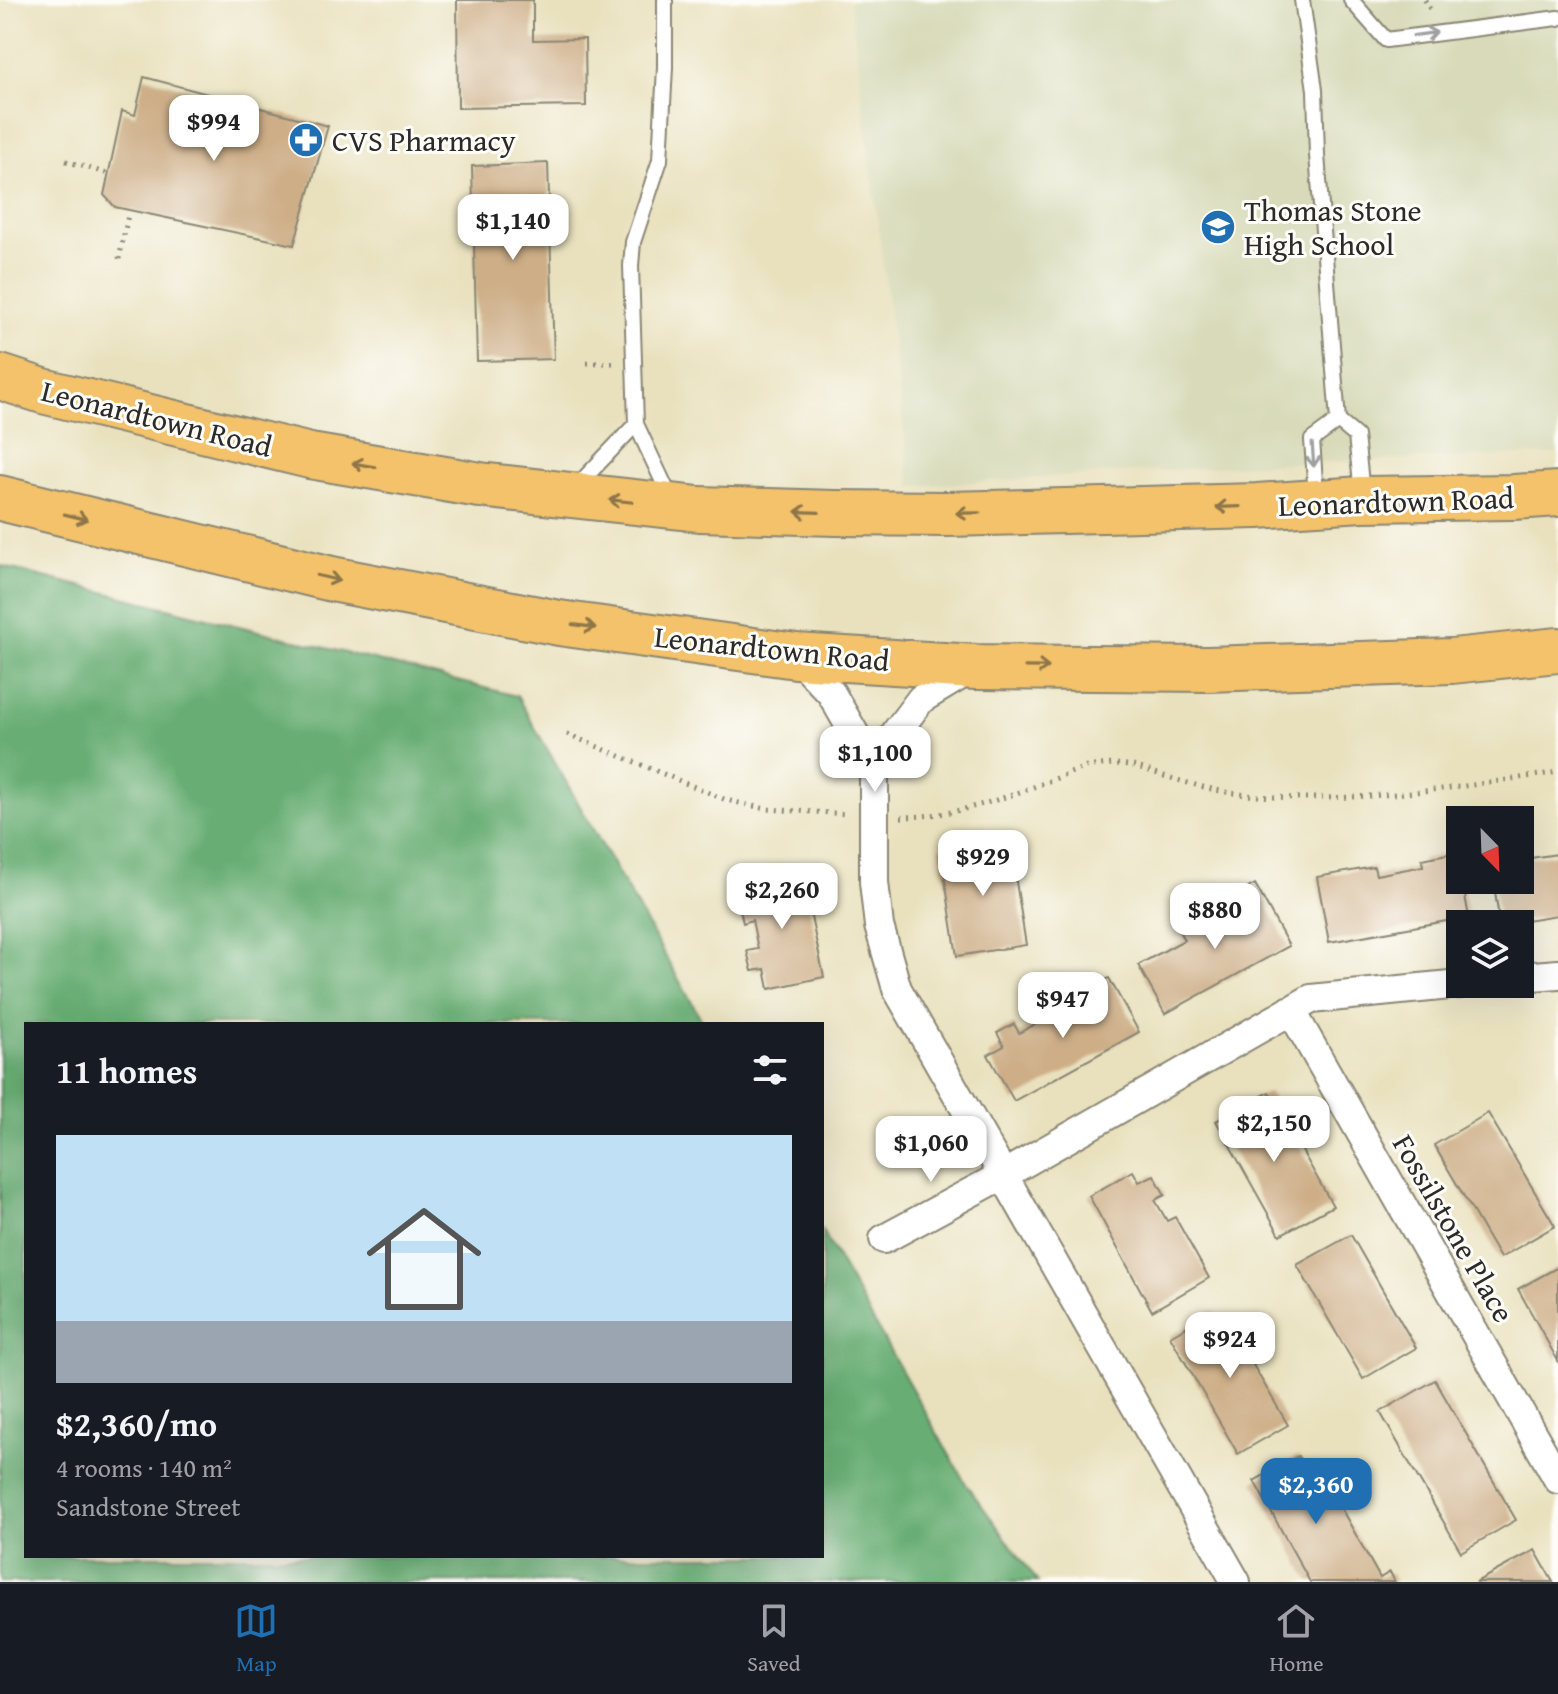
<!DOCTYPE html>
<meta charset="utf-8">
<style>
:root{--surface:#171b24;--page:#242831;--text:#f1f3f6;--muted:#9ea1a6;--line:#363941;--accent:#1f6fb2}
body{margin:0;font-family:"Gentium Book Plus",serif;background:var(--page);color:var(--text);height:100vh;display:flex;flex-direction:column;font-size:30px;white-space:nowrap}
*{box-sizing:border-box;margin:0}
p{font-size:26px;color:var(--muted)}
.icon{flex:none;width:44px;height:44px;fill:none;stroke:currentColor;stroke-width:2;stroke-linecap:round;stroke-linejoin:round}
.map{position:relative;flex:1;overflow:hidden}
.panel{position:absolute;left:24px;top:1022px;width:800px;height:536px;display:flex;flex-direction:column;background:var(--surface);border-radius:0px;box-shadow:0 8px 32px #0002}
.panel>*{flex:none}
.needle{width:52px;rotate:157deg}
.tools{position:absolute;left:1446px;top:806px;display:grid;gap:16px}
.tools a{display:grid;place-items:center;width:88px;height:88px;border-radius:0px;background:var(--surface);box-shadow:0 8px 32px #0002;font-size:40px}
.price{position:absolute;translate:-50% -68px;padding:0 18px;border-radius:16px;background:#fff;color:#222;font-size:26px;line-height:52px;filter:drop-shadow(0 2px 4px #0008)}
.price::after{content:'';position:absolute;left:50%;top:48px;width:24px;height:18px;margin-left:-12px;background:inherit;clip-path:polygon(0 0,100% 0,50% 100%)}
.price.active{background:var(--accent);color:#fff}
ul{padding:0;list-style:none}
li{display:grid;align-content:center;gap:16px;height:424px;padding:0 32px}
li span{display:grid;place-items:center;height:248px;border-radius:0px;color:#555}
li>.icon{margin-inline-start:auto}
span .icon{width:144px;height:144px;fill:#fffc;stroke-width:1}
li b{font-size:34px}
h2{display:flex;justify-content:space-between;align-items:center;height:96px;padding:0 32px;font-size:34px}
.dock{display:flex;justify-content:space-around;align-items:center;height:112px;border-top:2px solid var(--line);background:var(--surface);font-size:22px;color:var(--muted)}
.dock a{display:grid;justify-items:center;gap:4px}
.dock .active{color:var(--accent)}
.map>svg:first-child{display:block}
.built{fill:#d8dab9}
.forest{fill:#68ad73;stroke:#4a6c4f;stroke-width:2}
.building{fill:#cdae87}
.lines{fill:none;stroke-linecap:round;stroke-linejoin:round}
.lane-casing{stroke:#8a8674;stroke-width:18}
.street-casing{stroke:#8a8674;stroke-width:32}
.highway-casing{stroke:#8a8674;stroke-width:48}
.path{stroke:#8a8674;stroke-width:5;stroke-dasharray:2 6;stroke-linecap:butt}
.lane{stroke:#fff;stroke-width:14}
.street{stroke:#fff;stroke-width:28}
.highway{stroke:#f3c26a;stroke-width:44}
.oneway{stroke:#a0a0a0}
.oneway2{stroke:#8f764a}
.labels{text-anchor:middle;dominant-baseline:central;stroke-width:6;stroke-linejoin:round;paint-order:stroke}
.poi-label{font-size:30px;fill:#2b2b2b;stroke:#fdfcf7;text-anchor:start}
.street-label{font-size:30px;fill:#2b2b2b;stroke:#fdfcf7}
</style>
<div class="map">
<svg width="1558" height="1582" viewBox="0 0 1558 1582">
<rect width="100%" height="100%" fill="#fdfcf7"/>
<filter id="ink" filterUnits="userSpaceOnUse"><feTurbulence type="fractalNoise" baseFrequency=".0125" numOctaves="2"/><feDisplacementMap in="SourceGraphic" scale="16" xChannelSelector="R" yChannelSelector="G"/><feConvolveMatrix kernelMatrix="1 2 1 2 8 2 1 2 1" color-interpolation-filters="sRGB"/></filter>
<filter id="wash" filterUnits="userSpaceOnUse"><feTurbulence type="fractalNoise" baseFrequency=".006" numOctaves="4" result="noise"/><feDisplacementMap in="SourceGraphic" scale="32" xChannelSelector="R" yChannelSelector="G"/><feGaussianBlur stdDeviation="1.8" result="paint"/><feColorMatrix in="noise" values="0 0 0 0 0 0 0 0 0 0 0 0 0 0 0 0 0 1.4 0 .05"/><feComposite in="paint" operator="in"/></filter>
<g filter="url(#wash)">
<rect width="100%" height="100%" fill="#e9e1be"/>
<path class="built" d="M850,0H1558V454L1265,464L911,486Z"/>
<path class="forest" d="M0,566L517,696L704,1024H26V1556H822V1231L966,1484L1038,1582H0Z"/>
<g id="blocks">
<path class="building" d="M457,0H533V40L585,39L586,106L458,108Z
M144,77L328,126L294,245L115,207L104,195L122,111L135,115Z
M548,163L554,359L477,361L472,166Z
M1001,839L1004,857L1012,856L1026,945L957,956L940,848Z
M1528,846L1530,858L1558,854V915L1500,924L1493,880H1520V847Z
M1457,852L1460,880H1462L1469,917L1329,942L1317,877L1374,867L1376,875L1423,866L1422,859Z
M801,871L824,977L769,989L765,969L752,971L747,951L758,949L752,920L743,923L738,901L752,899L749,882Z
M1255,884L1289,946L1165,1014L1138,965L1184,940L1178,929L1194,920L1198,928L1227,913L1221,903Z
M1109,978L1139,1032L1014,1101L988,1055L1004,1046L997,1033L1014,1024L1019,1033L1064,1009L1062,1005Z
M1269,1092L1333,1206L1280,1235L1216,1121Z
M1488,1113L1555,1226L1500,1258L1434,1145Z
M1133,1171L1139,1182L1154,1175L1165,1195L1155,1200L1167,1221L1175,1217L1209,1278L1152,1311L1089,1196Z
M1351,1235L1416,1348L1363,1379L1297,1265Z
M1558,1267V1361L1518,1289Z
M1214,1311L1223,1327L1235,1320L1259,1361L1253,1365L1288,1425L1238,1454L1170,1336Z
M1435,1380L1516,1520L1461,1552L1380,1412Z
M1298,1456L1308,1473L1318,1467L1380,1578L1390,1572L1395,1582H1310L1254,1481Z
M1535,1550L1553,1582H1476Z"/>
</g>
</g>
<g filter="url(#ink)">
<use href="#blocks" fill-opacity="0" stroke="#8a8674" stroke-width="2"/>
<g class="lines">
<g class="lane-casing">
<path id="lane" d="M1302,0L1315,90L1317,155L1338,421L1356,436L1362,493
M1351,0L1386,40L1558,18
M636,424L631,266L633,242L660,160L665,67V0
M575,488L636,424L671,499
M1316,496L1312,440L1338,421"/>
</g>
<g class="street-casing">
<path id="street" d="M796,656L831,693L874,768L897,731L921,699L974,667
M874,768V882L879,926L897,989L1236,1582
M1520,977L1558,974
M1291,1010L1558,1479
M884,1239L1003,1175L1311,999L1460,984"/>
</g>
<g class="highway-casing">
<path id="highway" d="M0,377L43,391L310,456L480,485L699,509L835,513L948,514L1257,506L1362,499L1514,497L1558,494
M0,498L332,579L559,623L796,656L976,667L1208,669L1452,661L1558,650"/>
</g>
<path class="path" d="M1425,0L1432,13
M66,161L108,174
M119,259L128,215
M587,363H614
M567,734L726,800L766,809L847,814
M901,817C966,817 1026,789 1086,767C1100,765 1114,763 1128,765C1140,767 1152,772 1164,776C1191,784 1218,792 1247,795C1349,805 1457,788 1558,772"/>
<use href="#lane" class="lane"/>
<use href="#street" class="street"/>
<use href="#highway" class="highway"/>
</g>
<defs><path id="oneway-shaft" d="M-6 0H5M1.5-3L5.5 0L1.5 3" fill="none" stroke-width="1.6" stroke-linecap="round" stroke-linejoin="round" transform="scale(2)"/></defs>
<g class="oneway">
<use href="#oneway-shaft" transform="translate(1425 34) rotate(-8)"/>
<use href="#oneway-shaft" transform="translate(1313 455) rotate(86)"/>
</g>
<g class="oneway2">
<use href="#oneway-shaft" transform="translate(364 465) rotate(-170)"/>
<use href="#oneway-shaft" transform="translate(621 501) rotate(-174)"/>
<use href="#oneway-shaft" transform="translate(1228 507) rotate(178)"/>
<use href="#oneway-shaft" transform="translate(807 512) rotate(-178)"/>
<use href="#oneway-shaft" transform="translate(968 513) rotate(179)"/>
<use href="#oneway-shaft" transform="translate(76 517) rotate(14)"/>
<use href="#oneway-shaft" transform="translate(328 578) rotate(13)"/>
<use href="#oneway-shaft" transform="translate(584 626) rotate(8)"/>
<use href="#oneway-shaft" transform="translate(1037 667) rotate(1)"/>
</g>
</g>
<defs>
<g id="pharmacy-disc" transform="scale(1.8)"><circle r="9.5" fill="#1f6fb2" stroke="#fdfcf7"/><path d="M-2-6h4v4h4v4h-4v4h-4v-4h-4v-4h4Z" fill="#fff"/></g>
<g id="school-disc" transform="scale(1.8)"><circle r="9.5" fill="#1f6fb2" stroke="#fdfcf7"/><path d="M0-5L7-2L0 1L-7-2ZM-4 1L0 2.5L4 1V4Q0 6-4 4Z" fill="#fff"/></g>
</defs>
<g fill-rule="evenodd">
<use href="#pharmacy-disc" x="306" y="140"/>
<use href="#school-disc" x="1218" y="227"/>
</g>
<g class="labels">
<g class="poi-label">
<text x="332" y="140">CVS Pharmacy</text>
<text x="1244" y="210">Thomas Stone<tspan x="1244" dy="34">High School</tspan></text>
</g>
<g class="street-label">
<text transform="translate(157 418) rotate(14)">Leonardtown Road</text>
<text transform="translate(1396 501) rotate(-2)">Leonardtown Road</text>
<text transform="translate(772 648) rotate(6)">Leonardtown Road</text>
<text transform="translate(1454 1228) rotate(60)">Fossilstone Place</text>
</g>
</g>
</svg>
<div class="tools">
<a><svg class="needle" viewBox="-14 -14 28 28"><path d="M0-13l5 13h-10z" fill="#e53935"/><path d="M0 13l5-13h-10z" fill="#9ea1a6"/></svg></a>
<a><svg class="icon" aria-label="layers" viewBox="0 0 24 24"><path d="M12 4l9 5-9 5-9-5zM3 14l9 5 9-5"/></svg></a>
</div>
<b class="price" style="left:214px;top:163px">$994</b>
<b class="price" style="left:513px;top:262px">$1,140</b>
<b class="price" style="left:875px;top:794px">$1,100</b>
<b class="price" style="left:983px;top:898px">$929</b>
<b class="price" style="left:782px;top:931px">$2,260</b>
<b class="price" style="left:1215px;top:951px">$880</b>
<b class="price" style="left:1063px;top:1040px">$947</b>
<b class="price" style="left:1274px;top:1164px">$2,150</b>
<b class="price" style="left:931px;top:1184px">$1,060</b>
<b class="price" style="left:1230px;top:1380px">$924</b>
<b class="price active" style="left:1316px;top:1526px">$2,360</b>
<section class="panel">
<h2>11 homes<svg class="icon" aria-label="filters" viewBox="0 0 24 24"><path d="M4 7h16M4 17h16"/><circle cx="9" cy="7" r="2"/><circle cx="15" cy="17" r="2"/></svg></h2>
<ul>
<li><span style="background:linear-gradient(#bfe0f5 75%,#9aa5b1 0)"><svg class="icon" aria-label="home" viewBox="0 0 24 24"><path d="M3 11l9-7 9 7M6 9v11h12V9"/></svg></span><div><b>$2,360/mo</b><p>4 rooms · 140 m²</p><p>Sandstone Street</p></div></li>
</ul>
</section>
</div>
<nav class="dock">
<a class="active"><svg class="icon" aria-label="map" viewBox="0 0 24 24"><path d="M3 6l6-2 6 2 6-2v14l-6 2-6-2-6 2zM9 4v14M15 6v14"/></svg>Map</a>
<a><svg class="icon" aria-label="saved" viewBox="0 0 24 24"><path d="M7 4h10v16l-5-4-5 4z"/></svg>Saved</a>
<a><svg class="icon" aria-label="home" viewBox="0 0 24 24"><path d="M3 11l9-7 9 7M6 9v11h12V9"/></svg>Home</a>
</nav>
